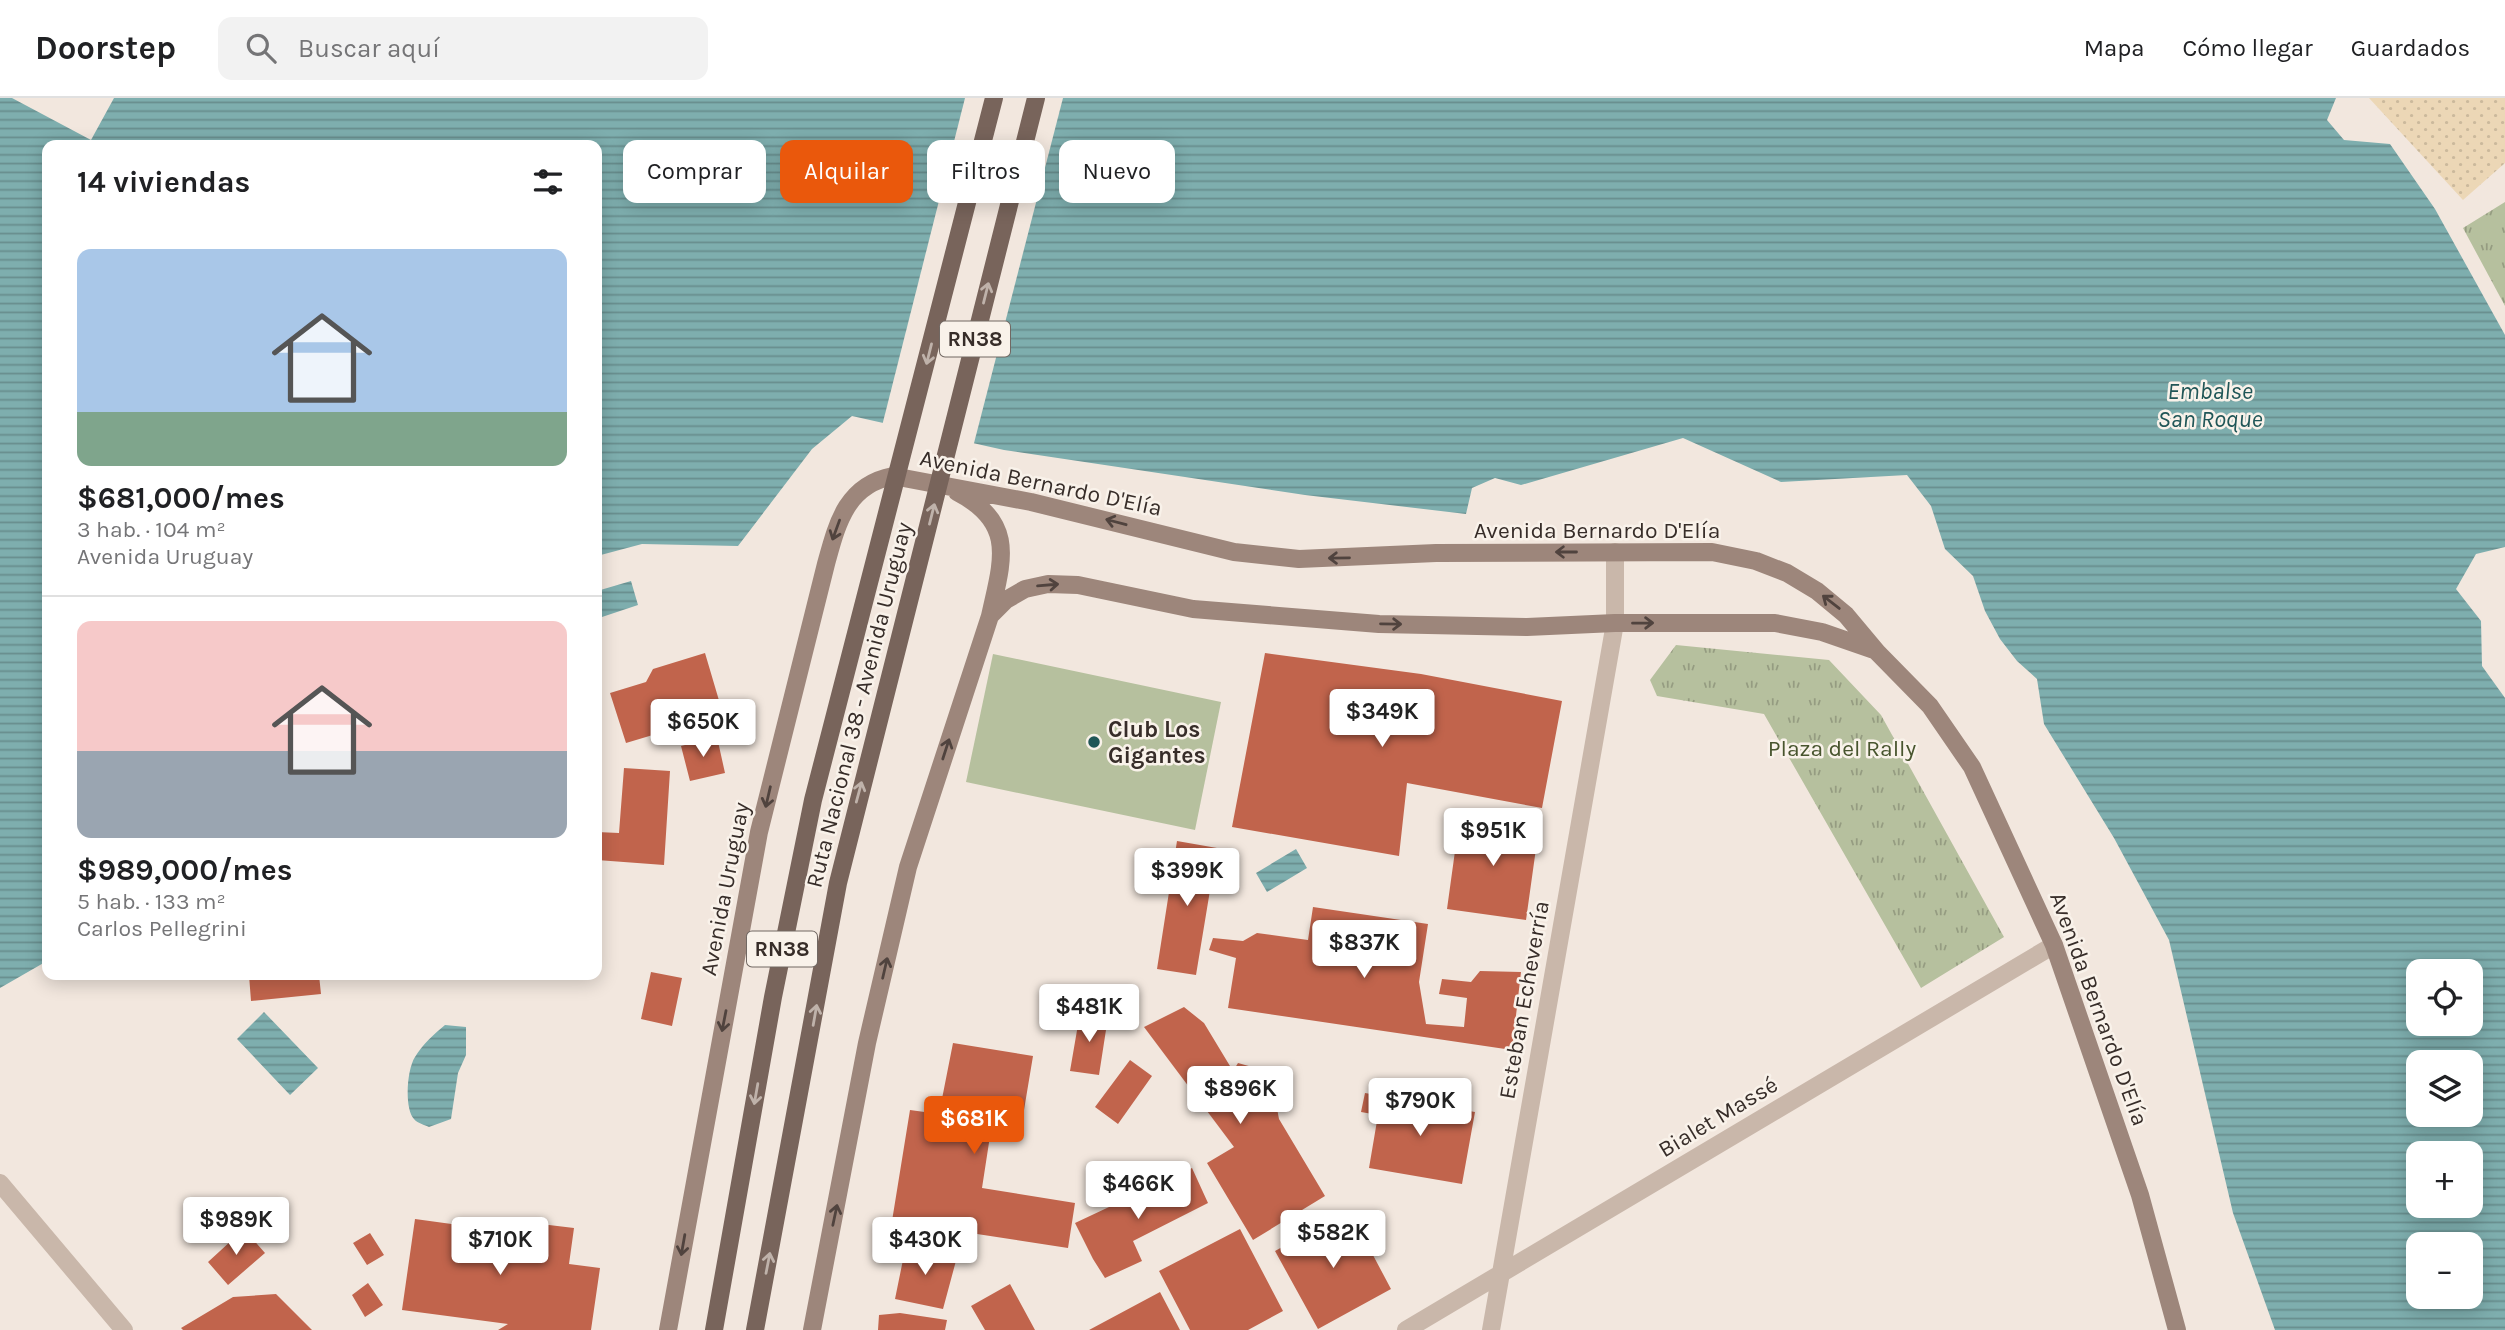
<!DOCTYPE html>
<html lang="es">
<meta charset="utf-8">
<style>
:root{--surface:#fff;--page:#f2f2f2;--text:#202124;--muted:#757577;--line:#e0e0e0;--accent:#ea580c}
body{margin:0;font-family:Karla,sans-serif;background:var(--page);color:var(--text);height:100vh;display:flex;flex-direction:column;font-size:26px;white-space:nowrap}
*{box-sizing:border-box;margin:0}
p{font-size:23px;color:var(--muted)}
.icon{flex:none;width:38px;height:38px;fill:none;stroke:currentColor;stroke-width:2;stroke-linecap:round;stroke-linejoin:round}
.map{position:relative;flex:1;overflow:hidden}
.drawer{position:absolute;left:42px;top:42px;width:560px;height:840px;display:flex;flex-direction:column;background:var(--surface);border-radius:14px;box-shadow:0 4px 18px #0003}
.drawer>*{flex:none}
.guide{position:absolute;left:623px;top:42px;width:665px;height:63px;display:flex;gap:14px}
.tools{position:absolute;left:2406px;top:861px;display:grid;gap:14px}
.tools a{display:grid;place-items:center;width:77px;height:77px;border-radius:14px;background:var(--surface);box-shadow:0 4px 18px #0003;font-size:35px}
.price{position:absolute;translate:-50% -60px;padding:0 16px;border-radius:7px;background:#fff;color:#222;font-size:23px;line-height:46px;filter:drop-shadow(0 2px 4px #0008)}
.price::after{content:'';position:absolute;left:50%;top:42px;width:21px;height:16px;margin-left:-10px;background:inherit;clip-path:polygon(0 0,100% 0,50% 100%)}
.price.current{background:var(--accent);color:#fff}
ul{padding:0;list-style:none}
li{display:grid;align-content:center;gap:14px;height:371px;padding:0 35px}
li+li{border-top:2px solid var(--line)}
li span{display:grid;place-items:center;height:217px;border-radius:14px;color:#555}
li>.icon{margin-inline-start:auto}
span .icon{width:126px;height:126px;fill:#fffc;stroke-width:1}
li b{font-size:30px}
h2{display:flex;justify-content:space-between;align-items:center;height:84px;padding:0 35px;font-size:30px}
.chip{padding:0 24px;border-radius:14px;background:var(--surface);box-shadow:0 4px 18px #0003;font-size:24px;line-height:63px}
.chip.current{background:var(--accent);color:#fff}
header{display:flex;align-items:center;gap:42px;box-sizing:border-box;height:98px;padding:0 35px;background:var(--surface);border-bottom:2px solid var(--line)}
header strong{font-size:33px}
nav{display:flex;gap:38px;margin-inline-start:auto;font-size:24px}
.search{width:490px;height:63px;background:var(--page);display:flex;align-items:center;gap:18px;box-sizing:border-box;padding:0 24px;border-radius:14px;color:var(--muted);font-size:26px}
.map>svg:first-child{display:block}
.sand{fill:url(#sand-dots)}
.park{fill:url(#park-tufts)}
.garden{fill:#b6c09e}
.water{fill:url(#water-rules);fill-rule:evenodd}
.pier{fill:#f2e7de}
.building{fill:#c1644c}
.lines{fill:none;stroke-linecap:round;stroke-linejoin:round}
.minor{stroke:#c9b7aa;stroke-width:18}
.secondary{stroke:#9d867b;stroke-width:18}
.primary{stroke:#78645b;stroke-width:18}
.oneway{stroke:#bfb2aa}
.oneway2{stroke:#50433e}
.poi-dot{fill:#205657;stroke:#f9f2ea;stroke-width:2.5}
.labels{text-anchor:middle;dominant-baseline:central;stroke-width:5;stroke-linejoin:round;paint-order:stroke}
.shield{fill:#f9f2ea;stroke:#716863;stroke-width:2}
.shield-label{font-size:21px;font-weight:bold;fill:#372d29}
.street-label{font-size:23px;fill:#372d29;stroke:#f9f2ea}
.poi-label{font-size:23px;font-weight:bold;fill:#372d29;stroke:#f9f2ea;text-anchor:start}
.park-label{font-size:23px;fill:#48552e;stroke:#f9f2ea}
.water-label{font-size:24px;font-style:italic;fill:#205657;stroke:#f9f2ea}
</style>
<header>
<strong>Doorstep</strong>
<div class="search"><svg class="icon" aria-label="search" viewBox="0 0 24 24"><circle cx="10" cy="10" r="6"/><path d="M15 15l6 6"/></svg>Buscar aquí</div>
<nav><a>Mapa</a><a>Cómo llegar</a><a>Guardados</a></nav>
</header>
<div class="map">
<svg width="2505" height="1232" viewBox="0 0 2505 1232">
<defs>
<pattern id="sand-dots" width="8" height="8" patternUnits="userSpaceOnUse" patternTransform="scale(1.75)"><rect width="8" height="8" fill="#ecd7b6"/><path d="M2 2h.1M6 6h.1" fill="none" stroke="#cbb99c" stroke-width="1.8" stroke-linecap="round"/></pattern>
<pattern id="park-tufts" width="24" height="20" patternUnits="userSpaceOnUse" patternTransform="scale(1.75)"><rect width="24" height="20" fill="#b6c09e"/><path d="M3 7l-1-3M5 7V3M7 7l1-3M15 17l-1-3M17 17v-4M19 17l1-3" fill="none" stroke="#959c81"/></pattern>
<pattern id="water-rules" width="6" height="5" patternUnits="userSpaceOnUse" patternTransform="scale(1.75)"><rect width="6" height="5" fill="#7eaeae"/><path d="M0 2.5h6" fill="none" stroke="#688e8e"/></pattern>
</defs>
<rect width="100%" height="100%" fill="#f2e7de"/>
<path class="sand" d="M2369,0H2505V65L2463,102Z"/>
<path class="park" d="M2505,104V208L2463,130Z
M1676,547L1829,562L1881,617L2004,839L1921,890L1764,616L1657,598L1650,582Z"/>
<path class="garden" d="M993,556L1221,604L1195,732L966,684Z"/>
<path class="water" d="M0,0H12L91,42L114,0H2336L2327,22L2344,42L2390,46L2435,111L2505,237V449L2476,456L2456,491L2481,523L2482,568L2505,600V1232H2275L2233,1115L2169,842L2114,740L2044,626L2037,581L2017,563L2000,541L1985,513L1973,478L1945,451L1931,408L1907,377L1781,384L1683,340L1521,387L1495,380L1472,390L1466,416L1305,397L1004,352L852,318L812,351L738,448L642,446L597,458V47H47V863L0,890ZM2418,873H2471V926H2418ZM2418,964H2471V1017H2418ZM2418,1055H2471V1108H2418ZM2418,1146H2471V1199H2418Z
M631,483L638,507L599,520L597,493Z
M1296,751L1307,770L1267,794L1256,775Z
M264,914L318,970L290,997L237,941Z
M445,927L466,929V957L458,975L451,1021L429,1029C425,1027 417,1025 414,1021C404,1010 407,971 415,959C423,946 434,936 445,927Z"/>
<path class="pier" d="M965,0H1063L973,349L882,328Z"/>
<path class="building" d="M705,555L723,616L626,645L610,595L646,584L653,571Z
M1265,555L1421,576L1562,603L1542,710L1407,685L1399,758L1232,729Z
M717,639L725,675L690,683L681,648Z
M624,670L670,673L664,767L597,762V734L619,735Z
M1460,717L1539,729L1526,822L1447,811Z
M1177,743L1217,750L1196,877L1157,871Z
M1313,809L1428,826L1419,884L1426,926L1464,929L1467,900L1439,896L1442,881L1471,884L1480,873L1521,874L1512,952L1228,910L1236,860L1209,852L1213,840L1243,843L1257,835L1308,842Z
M651,874L682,880L672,928L641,921Z
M249,877H319L321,896L251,903Z
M1184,909L1204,925L1233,973L1238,965L1270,974L1279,1021L1325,1098L1253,1142L1207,1065L1234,1049L1144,929Z
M1080,915L1108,919L1099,977L1070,973Z
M953,945L1033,958L1021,1030L992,1025L982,1090L1075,1105L1068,1150L892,1123L910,1012L939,1016Z
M1130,962L1152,978L1118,1026L1095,1009Z
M1365,995L1475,1014L1462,1086L1369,1070L1378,1017L1361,1014Z
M1192,1070L1208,1105L1133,1143L1142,1163L1105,1180L1093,1161L1075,1125Z
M1349,1112L1391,1191L1318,1231L1275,1153Z
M415,1121L517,1135L524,1124L574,1130L569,1166L600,1170L591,1232H498L508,1226L402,1212Z
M244,1131L265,1155L228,1187L208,1164Z
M1240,1131L1283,1213L1248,1232H1190L1159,1173Z
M370,1135L384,1157L367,1167L353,1145Z
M906,1147L957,1159L943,1211L895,1201Z
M368,1185L383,1207L365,1219L352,1197Z
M1010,1186L1035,1232H985L971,1208Z
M1160,1194L1180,1232H1089Z
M276,1196L312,1232H183L181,1230L233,1199Z
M900,1215L947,1222L945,1232H878L879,1217Z"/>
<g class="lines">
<path class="minor" d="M0,1085L124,1232
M1406,1232L2054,847
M1491,1232L1615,525V454"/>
<path class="secondary" d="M990,518L1006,502L1025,491L1048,486L1078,487L1193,511L1379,526L1527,529L1615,525H1775L1822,534L1874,552
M668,1232L759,734L826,466C837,426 846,387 893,378L1031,404L1234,454L1271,458L1299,461L1436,455L1712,454L1756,463L1787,475L1817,493L1846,517L1877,554L1930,608L1972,669L2054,847L2140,1097L2177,1232
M812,1232L867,945L908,769L990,518C1002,463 1017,425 957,394"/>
<path class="primary" d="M714,1232L773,899L813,702L994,0
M755,1232L838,785L1036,0"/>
</g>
<defs><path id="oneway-shaft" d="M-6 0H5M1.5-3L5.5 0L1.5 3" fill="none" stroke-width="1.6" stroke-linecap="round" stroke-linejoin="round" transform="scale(1.75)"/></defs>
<g class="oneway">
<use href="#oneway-shaft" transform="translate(986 195) rotate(-76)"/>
<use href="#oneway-shaft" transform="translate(929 256) rotate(104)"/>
<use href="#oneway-shaft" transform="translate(932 416) rotate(-76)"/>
<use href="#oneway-shaft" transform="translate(859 694) rotate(-75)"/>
<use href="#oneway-shaft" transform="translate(815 917) rotate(-80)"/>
<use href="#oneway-shaft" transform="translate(756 996) rotate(100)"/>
<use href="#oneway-shaft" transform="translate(768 1165) rotate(-79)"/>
</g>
<g class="oneway2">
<use href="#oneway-shaft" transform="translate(1116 424) rotate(-165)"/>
<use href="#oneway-shaft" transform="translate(836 432) rotate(110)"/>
<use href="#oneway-shaft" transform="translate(1566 454) rotate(-180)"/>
<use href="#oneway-shaft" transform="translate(1339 460) rotate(179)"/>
<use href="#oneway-shaft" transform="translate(1048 487) rotate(-5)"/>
<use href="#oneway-shaft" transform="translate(1831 504) rotate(-142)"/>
<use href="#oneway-shaft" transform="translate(1643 525) rotate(-1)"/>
<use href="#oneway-shaft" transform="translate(1391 526) rotate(1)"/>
<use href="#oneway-shaft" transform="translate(946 651) rotate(-72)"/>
<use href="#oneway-shaft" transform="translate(768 699) rotate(103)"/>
<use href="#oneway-shaft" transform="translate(885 870) rotate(-77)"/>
<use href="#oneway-shaft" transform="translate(724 923) rotate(101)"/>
<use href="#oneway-shaft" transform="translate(835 1117) rotate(-78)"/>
<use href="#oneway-shaft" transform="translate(683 1147) rotate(100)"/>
</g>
<circle class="poi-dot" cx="1094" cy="644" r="7"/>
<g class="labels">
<g class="shield">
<rect x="940" y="223.5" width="70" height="35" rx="5"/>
<rect x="747" y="833.5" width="70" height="35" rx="5"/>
</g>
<g class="shield-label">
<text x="975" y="241">RN38</text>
<text x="782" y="851">RN38</text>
</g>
<g class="street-label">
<text transform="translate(1041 385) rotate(12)">Avenida Bernardo D'Elía</text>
<text x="1597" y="432">Avenida Bernardo D'Elía</text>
<text transform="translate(859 607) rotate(-76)">Ruta Nacional 38 - Avenida Uruguay</text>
<text transform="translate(725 791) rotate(-79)">Avenida Uruguay</text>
<text transform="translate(1524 902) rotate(-80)">Esteban Echeverría</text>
<text transform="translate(2099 911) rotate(70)">Avenida Bernardo D'Elía</text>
<text transform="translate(1718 1019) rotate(-31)">Bialet Massé</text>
</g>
<g class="poi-label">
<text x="1108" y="631">Club Los<tspan x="1108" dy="26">Gigantes</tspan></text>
</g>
<g class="park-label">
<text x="1842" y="650">Plaza del Rally</text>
</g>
<g class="water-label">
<text x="2210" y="293">Embalse<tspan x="2210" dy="28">San Roque</tspan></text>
</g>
</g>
</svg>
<div class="tools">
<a><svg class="icon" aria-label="locate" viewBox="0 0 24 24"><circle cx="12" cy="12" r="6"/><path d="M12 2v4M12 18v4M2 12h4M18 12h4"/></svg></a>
<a><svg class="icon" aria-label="layers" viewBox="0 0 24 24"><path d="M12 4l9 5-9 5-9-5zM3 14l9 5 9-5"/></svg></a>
<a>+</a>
<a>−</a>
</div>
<b class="price" style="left:1382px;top:651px">$349K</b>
<b class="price" style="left:703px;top:661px">$650K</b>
<b class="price" style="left:1493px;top:770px">$951K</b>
<b class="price" style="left:1187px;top:810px">$399K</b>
<b class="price" style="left:1364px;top:882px">$837K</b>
<b class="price" style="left:1089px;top:946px">$481K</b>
<b class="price" style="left:1240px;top:1028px">$896K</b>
<b class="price" style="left:1420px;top:1040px">$790K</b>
<b class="price current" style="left:974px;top:1058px">$681K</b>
<b class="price" style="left:1138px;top:1123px">$466K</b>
<b class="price" style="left:236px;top:1159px">$989K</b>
<b class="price" style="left:1333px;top:1172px">$582K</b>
<b class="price" style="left:500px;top:1179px">$710K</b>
<b class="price" style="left:925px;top:1179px">$430K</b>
<div class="guide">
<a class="chip">Comprar</a>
<a class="chip current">Alquilar</a>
<a class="chip">Filtros</a>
<a class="chip">Nuevo</a>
</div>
<section class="drawer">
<h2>14 viviendas<svg class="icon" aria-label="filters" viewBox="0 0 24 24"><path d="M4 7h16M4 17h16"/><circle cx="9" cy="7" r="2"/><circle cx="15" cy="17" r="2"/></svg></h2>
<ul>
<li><span style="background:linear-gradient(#a9c7e8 75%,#7fa58c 0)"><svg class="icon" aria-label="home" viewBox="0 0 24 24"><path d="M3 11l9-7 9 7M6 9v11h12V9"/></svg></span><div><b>$681,000/mes</b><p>3 hab. · 104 m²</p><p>Avenida Uruguay</p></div></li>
<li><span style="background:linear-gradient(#f6c9c9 60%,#9aa5b1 0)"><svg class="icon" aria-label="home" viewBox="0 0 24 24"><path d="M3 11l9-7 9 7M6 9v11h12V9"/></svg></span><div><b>$989,000/mes</b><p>5 hab. · 133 m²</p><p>Carlos Pellegrini</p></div></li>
</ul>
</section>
</div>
